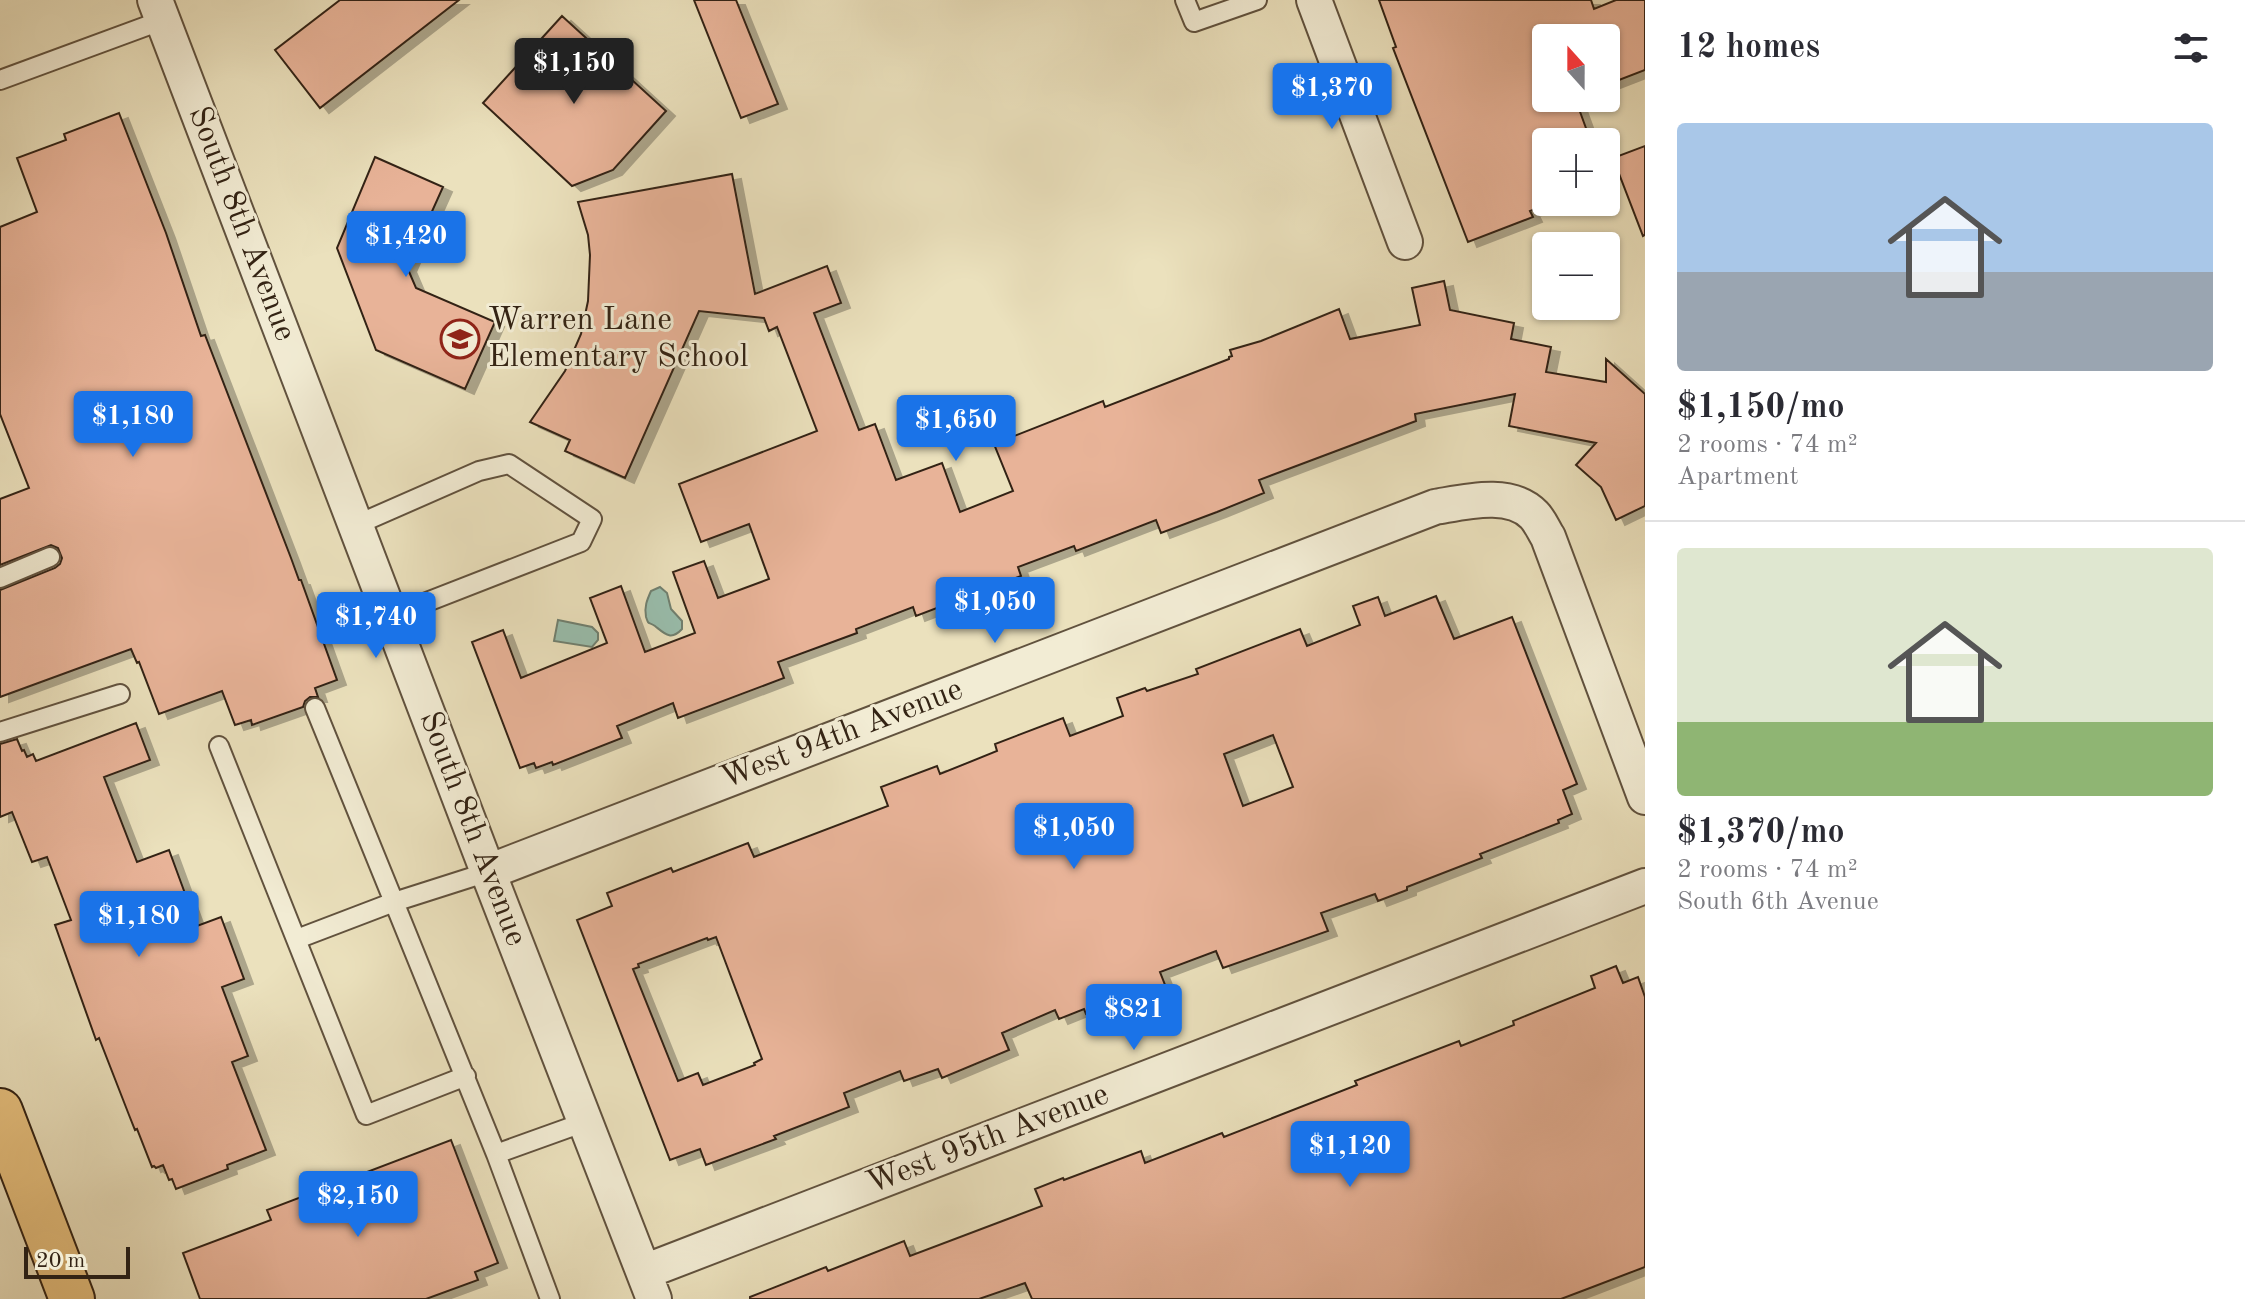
<!DOCTYPE html>
<meta charset="utf-8">
<style>
:root{--surface:#fff;--page:#f2f2f3;--text:#2b2b33;--muted:#7c7c81;--line:#e1e1e2;--accent:#1a73e8}
body{margin:0;font-family:"Old Standard TT",serif;background:var(--page);color:var(--text);height:100vh;display:flex;flex-direction:column;font-size:30px;white-space:nowrap}
*{box-sizing:border-box;margin:0}
p{font-size:26px;color:var(--muted)}
.icon{flex:none;width:44px;height:44px;fill:none;stroke:currentColor;stroke-width:2;stroke-linecap:round;stroke-linejoin:round}
.map{position:relative;flex:1;overflow:hidden}
.panel{display:flex;flex-direction:column;background:var(--surface);width:600px}
.panel>*{flex:none}
.needle{width:52px;rotate:339deg}
.tools{position:absolute;left:1532px;top:24px;display:grid;gap:16px}
.tools a{display:grid;place-items:center;width:88px;height:88px;border-radius:8px;background:var(--surface);box-shadow:0 2px 6px #0004;font-size:40px}
.scale{position:absolute;left:24px;bottom:20px;width:106px;box-sizing:border-box;padding-left:8px;border:4px solid #332314;border-top:0;font-size:22px;line-height:28px;white-space:nowrap;color:#332314;-webkit-text-stroke:6px #f2ecd4;paint-order:stroke}
.price{position:absolute;translate:-50% -68px;padding:0 18px;border-radius:8px;background:var(--accent);color:#fff;font-size:26px;line-height:52px;filter:drop-shadow(0 2px 4px #0008)}
.price::after{content:'';position:absolute;left:50%;top:48px;width:24px;height:18px;margin-left:-12px;background:inherit;clip-path:polygon(0 0,100% 0,50% 100%)}
.price.selected{background:#222;color:#fff}
ul{padding:0;list-style:none}
li{display:grid;align-content:center;gap:16px;height:424px;padding:0 32px}
li+li{border-top:2px solid var(--line)}
li span{display:grid;place-items:center;height:248px;border-radius:8px;color:#555}
li>.icon{margin-inline-start:auto}
span .icon{width:144px;height:144px;fill:#fffc;stroke-width:1}
li b{font-size:34px}
h2{display:flex;justify-content:space-between;align-items:center;height:96px;padding:0 32px;font-size:34px}
main{display:flex;flex:1;min-height:0}
.map>svg:first-child{display:block}
.water{fill:#99bead;stroke:#708070;stroke-width:2}
.building{fill:#e8b398;stroke:#332314;stroke-width:2;fill-rule:evenodd;filter:url(#shadow)}
.lines{fill:none;stroke-linecap:round;stroke-linejoin:round}
.service-casing{stroke:#61523e;stroke-width:22}
.minor-casing{stroke:#61523e;stroke-width:38}
.primary-casing{stroke:#332314;stroke-width:48}
.service{stroke:#f2ecd4;stroke-width:18}
.minor{stroke:#f2ecd4;stroke-width:34}
.primary{stroke:#e6c07e;stroke-width:44}
.labels{text-anchor:middle;dominant-baseline:central;stroke-width:6;stroke-linejoin:round;paint-order:stroke}
.street-label{font-size:32px;fill:#332314;stroke:#f2ecd4}
.poi-label{font-size:32px;fill:#332314;stroke:#f2ecd4;text-anchor:start}
</style>
<main>
<div class="map">
<svg width="1645" height="1299" viewBox="0 0 1645 1299">
<defs>
<filter id="shadow"><feDropShadow dx="9" dy="5" stdDeviation="0" flood-color="#0004"/></filter>
</defs>
<rect width="100%" height="100%" fill="#ebe1bd"/>
<filter id="stains"><feTurbulence type="fractalNoise" baseFrequency=".0025" numOctaves="4"/><feColorMatrix values="0 0 0 0 .2 0 0 0 0 .09 0 0 0 0 .02 0 0 0 .5 -.17"/></filter>
<radialGradient id="worn" r=".72"><stop offset=".6" stop-color="#630" stop-opacity="0"/><stop offset="1" stop-color="#630" stop-opacity=".3"/></radialGradient>
<path class="water" d="M660,587L667,593L671,609L682,621V629C671,641 665,634 655,626C648,621 649,626 646,617C644,607 647,600 651,591Z
M558,620L592,627L598,633V640L592,647L554,641Z"/>
<path class="building" d="M340,0H459L320,108L275,50Z
M694,0H736L778,104L741,118Z
M1379,0H1591L1594,9L1616,0H1645V70L1606,85V38H1546V98H1575L1591,142H1546V205L1530,211L1533,217L1468,242L1393,48L1396,47Z
M562,16L666,111L613,170L572,186L483,103Z
M119,113L166,233L201,336L205,335L291,558L299,580H301L337,680L315,688L318,697H310L305,701L303,707L252,725L251,720L235,725L222,691L159,714L139,662L137,663L131,649L0,697V590L55,568L60,564L62,558L58,548L51,545L0,565V499L29,488L0,414V227L37,212L17,158L66,140L64,134Z
M1645,146V235L1643,236L1613,158Z
M375,157L443,187L407,267L416,288L495,322L465,389L376,350L337,248Z
M732,174L755,294L827,266L841,303L814,313L859,430L875,424L896,480L942,463L960,512L1013,491L994,444L1103,401L1105,407L1229,359V357L1232,356L1230,350L1261,341L1339,309L1350,339L1420,325L1412,288L1444,281L1450,310L1514,323L1511,339L1551,347L1546,372L1606,382V359L1645,394V506L1616,520L1601,487L1576,465L1596,443L1509,426L1515,394L1415,414L1416,421L1259,480L1264,493L1217,512L1161,533L1156,520L1076,551L1074,546L1018,567L1021,576L916,616L913,607L856,629L857,633L778,662L784,678L678,718L673,703L617,726L622,738L553,765L552,762L536,768L534,763L520,768L472,642L503,630L521,678L607,643L590,598L621,586L645,652L695,633L673,572L704,561L718,598L769,579L749,524L701,542L679,484L817,431L777,327L769,331L764,318L699,311L625,478L565,451L570,440L530,422L565,371L581,334L588,301L590,255L588,235L578,202Z
M1436,596L1454,639L1512,617L1577,784L1563,790L1572,814L1558,820L1559,823L1480,854L1482,858L1407,887V890L1378,901L1375,894L1321,913L1328,931L1223,968L1216,951L1160,972L1167,990L1099,1016L1097,1010L1086,1014L1084,1009L1059,1019L1055,1010L1002,1033L1009,1050L942,1078L938,1069L904,1081L900,1071L844,1093L849,1107L774,1136L776,1139L706,1165L700,1149L670,1160L577,920L612,906L607,893L671,868L673,872L748,843L754,857L888,806L881,787L937,766L940,774L997,751L995,744L1063,718L1070,736L1123,716L1117,698L1145,688L1147,691L1198,674L1196,669L1300,629L1307,646L1360,625L1353,606L1378,597L1385,616ZM1273,735L1293,787L1243,806L1224,754ZM716,937L762,1059L754,1063L755,1065L703,1085L698,1073L678,1081L633,969L639,967L638,964L707,938L708,940Z
M136,723L150,760L104,777L137,862L169,850L197,926L221,917L244,979L222,987L248,1056L232,1062L266,1150L227,1165L228,1169L176,1189L172,1179L169,1180L163,1165L156,1168L154,1166L152,1167L137,1129L135,1130L129,1115L99,1038L96,1040L55,925L71,920L47,857L32,862L12,812L0,817V744L17,739L22,751L24,750L27,757L33,754L36,761Z
M1616,966L1623,983L1638,977L1645,997V1267L1590,1288L1561,1299H1032L1025,1283L979,1299H750V1297L826,1267L828,1271L904,1241L910,1256L1042,1206L1035,1189L1063,1178L1064,1180L1141,1151L1145,1163L1222,1133L1224,1137L1357,1085L1355,1081L1459,1041L1461,1046L1514,1025L1513,1021L1595,988L1591,976Z
M451,1140L498,1263L475,1272L478,1280L426,1299H200L183,1253L271,1220L267,1210Z"/>
<g class="lines">
<g class="service-casing">
<path id="service" d="M1185,0L1194,22L1257,0
M0,80L163,20
M356,525L479,471L509,464L592,519L581,542L391,616
M0,578L50,557
M0,732L120,694
M219,746L366,1115L466,1076
M488,872L394,902L496,1154L585,1122
M297,939L394,902L315,708
M496,1154L550,1299"/>
</g>
<g class="minor-casing">
<path id="minor" d="M155,0L488,872L654,1299
M1314,0L1405,242
M488,872L1435,507C1465,502 1510,490 1534,515C1540,521 1544,531 1548,537L1645,797
M644,1272L1645,886"/>
</g>
<g class="primary-casing">
<path id="primary" d="M0,1111L72,1299"/>
</g>
<use href="#service" class="service"/>
<use href="#minor" class="minor"/>
<use href="#primary" class="primary"/>
</g>
<defs>
<g id="school-ring" transform="scale(2)"><circle r="9.5" fill="#f2ecd4" stroke="#8f2418" stroke-width="1.5"/><path d="M0-5L7-2L0 1L-7-2ZM-4 1L0 2.5L4 1V4Q0 6-4 4Z" fill="#8f2418"/></g>
</defs>
<g fill-rule="evenodd">
<use href="#school-ring" x="460" y="339"/>
</g>
<g class="labels">
<g class="street-label">
<text transform="translate(241 224) rotate(69)">South 8th Avenue</text>
<text transform="translate(842 735) rotate(-21)">West 94th Avenue</text>
<text transform="translate(472 829) rotate(69)">South 8th Avenue</text>
<text transform="translate(988 1140) rotate(-21)">West 95th Avenue</text>
</g>
<g class="poi-label">
<text x="488" y="321">Warren Lane<tspan x="488" dy="37">Elementary School</tspan></text>
</g>
</g>
<rect width="100%" height="100%" filter="url(#stains)"/>
<rect width="100%" height="100%" fill="url(#worn)"/>
</svg>
<div class="tools">
<a><svg class="needle" viewBox="-14 -14 28 28"><path d="M0-13l5 13h-10z" fill="#e53935"/><path d="M0 13l5-13h-10z" fill="#7c7c81"/></svg></a>
<a>+</a>
<a>−</a>
</div>
<div class="scale">20 m</div>
<b class="price selected" style="left:574px;top:106px">$1,150</b>
<b class="price" style="left:1332px;top:131px">$1,370</b>
<b class="price" style="left:406px;top:279px">$1,420</b>
<b class="price" style="left:133px;top:459px">$1,180</b>
<b class="price" style="left:956px;top:463px">$1,650</b>
<b class="price" style="left:995px;top:645px">$1,050</b>
<b class="price" style="left:376px;top:660px">$1,740</b>
<b class="price" style="left:1074px;top:871px">$1,050</b>
<b class="price" style="left:139px;top:959px">$1,180</b>
<b class="price" style="left:1134px;top:1052px">$821</b>
<b class="price" style="left:1350px;top:1189px">$1,120</b>
<b class="price" style="left:358px;top:1239px">$2,150</b>
</div>
<section class="panel">
<h2>12 homes<svg class="icon" aria-label="filters" viewBox="0 0 24 24"><path d="M4 7h16M4 17h16"/><circle cx="9" cy="7" r="2"/><circle cx="15" cy="17" r="2"/></svg></h2>
<ul>
<li><span style="background:linear-gradient(#a9c7e8 60%,#9aa5b1 0)"><svg class="icon" aria-label="home" viewBox="0 0 24 24"><path d="M3 11l9-7 9 7M6 9v11h12V9"/></svg></span><div><b>$1,150/mo</b><p>2 rooms · 74 m²</p><p>Apartment</p></div></li>
<li><span style="background:linear-gradient(#dfe7d0 70%,#8fb573 0)"><svg class="icon" aria-label="home" viewBox="0 0 24 24"><path d="M3 11l9-7 9 7M6 9v11h12V9"/></svg></span><div><b>$1,370/mo</b><p>2 rooms · 74 m²</p><p>South 6th Avenue</p></div></li>
</ul>
</section>
</main>
